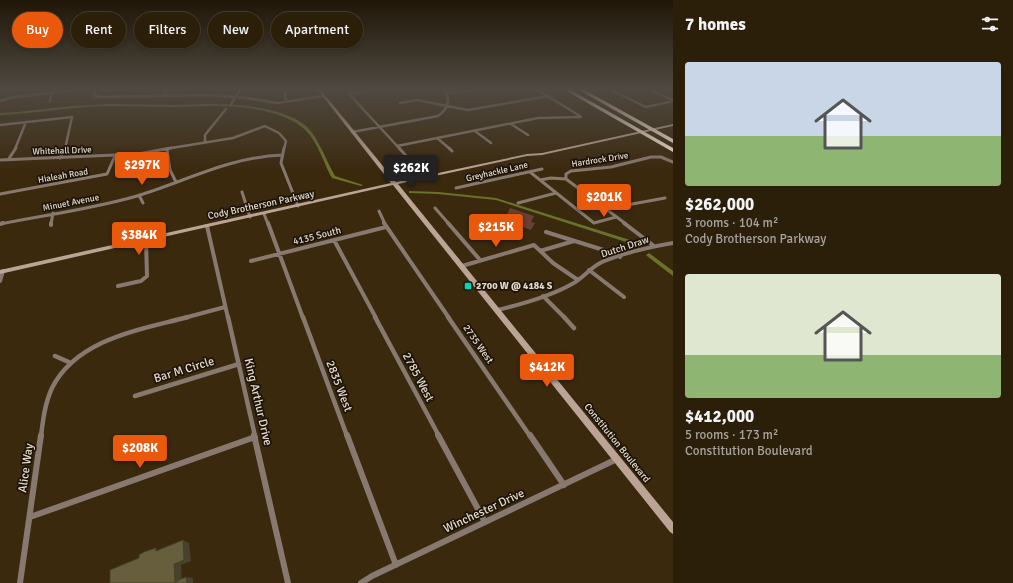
<!DOCTYPE html>
<meta charset="utf-8">
<style>
:root{--surface:#2c1f0a;--page:#382c18;--text:#f1f3f6;--muted:#a6a29c;--line:#483d2b;--accent:#ea580c}
body{margin:0;font-family:Signika,sans-serif;background:var(--page);color:var(--text);height:100vh;display:flex;flex-direction:column;font-size:15px;white-space:nowrap}
*{box-sizing:border-box;margin:0}
p{font-size:13px;color:var(--muted)}
.icon{flex:none;width:22px;height:22px;fill:none;stroke:currentColor;stroke-width:2;stroke-linecap:round;stroke-linejoin:round}
.map{position:relative;flex:1;overflow:hidden}
.side{display:flex;flex-direction:column;background:var(--surface);width:340px}
.side>*{flex:none}
.guide{position:absolute;left:12px;top:12px;width:380px;height:36px;display:flex;gap:8px}
.price{position:absolute;translate:-50% -34px;padding:0 9px;border-radius:4px;background:var(--accent);color:#fff;font-size:13px;line-height:26px;filter:drop-shadow(0 1px 2px #0008)}
.price::after{content:'';position:absolute;left:50%;top:24px;width:12px;height:9px;margin-left:-6px;background:inherit;clip-path:polygon(0 0,100% 0,50% 100%)}
.price.current{background:#222;color:#fff}
ul{padding:0;list-style:none}
li{display:grid;align-content:center;gap:8px;height:212px;padding:0 12px}
li span{display:grid;place-items:center;height:124px;border-radius:4px;color:#555}
li>.icon{margin-inline-start:auto}
span .icon{width:72px;height:72px;fill:#fffc;stroke-width:1}
li b{font-size:17px}
h2{display:flex;justify-content:space-between;align-items:center;height:48px;padding:0 12px;font-size:17px}
.chip{padding:0 14px;border-radius:18px;background:var(--surface);box-shadow:0 2px 6px #0003,0 0 0 1px var(--line);font-size:14px;line-height:36px}
.chip.current{background:var(--accent);color:#fff}
main{display:flex;flex:1;min-height:0}
.map>svg:first-child{display:block}
.green{fill:#694036}
.lines{fill:none;stroke-linecap:round;stroke-linejoin:round}
.canal{fill:#68722a;fill-rule:evenodd}
.minor-far4{stroke:#877970;stroke-width:2.5}
.minor-far3{stroke:#877970;stroke-width:3}
.minor-far2{stroke:#877970;stroke-width:4}
.minor-far1{stroke:#877970;stroke-width:4.5}
.minor{stroke:#877970;stroke-width:6}
.secondary{fill:#bba496;fill-rule:evenodd}
.motorway{fill:#fce7d9;fill-rule:evenodd}
.shaded-wall{fill:#47422b}
.building{fill:#665e3d;stroke:#47422b}
.poi-dot{fill:#00d5b7;stroke:#1c1409;stroke-width:1.5}
.labels{text-anchor:middle;dominant-baseline:central;stroke-width:3.5;stroke-linejoin:round;paint-order:stroke}
.far-street-label{font-size:9px;fill:#e5d9ca;stroke:#1c1409}
.street-label{font-size:10px;fill:#e5d9ca;stroke:#1c1409}
.poi-label{font-size:10px;font-weight:bold;fill:#e5d9ca;stroke:#1c1409;text-anchor:start}
.near-street-label{font-size:12px;fill:#e5d9ca;stroke:#1c1409}
</style>
<main>
<div class="map">
<svg width="673" height="583" viewBox="0 0 673 583">
<rect width="100%" height="100%" fill="#3b290e"/>
<path class="green" d="M510,208L534,216L531,222L535,223L531,230L506,221L510,215L507,214Z"/>
<g class="lines">
<path class="canal" d="M111,104C132,104 154,105 175,105C186,105 198,104 209,104C237,104 284,107 306,126C319,138 326,161 335,176L363,185L361,186L332,178C323,162 317,139 303,128C282,109 235,105 207,106C197,106 187,107 176,107C146,107 116,105 85,107C57,109 29,114 0,115V113L18,112L72,106Z
M409,191L438,192L496,198L630,240L638,245L636,247L626,242L496,200L438,194L411,193H409Z
M649,253L673,271V276L647,256L646,255Z"/>
<path class="minor-far4" d="M95,89L94,95L99,97L208,95L247,98L277,103L323,96
M286,89L285,97L287,101
M377,89L349,94L400,149
M536,89L580,116
M609,89L646,107L673,101
M648,89L673,100
M447,93L482,89
M163,96L167,89
M0,101L9,98L80,89
M50,101L52,93
M400,103L417,100L468,110L549,96
M231,104L241,89
M511,124L528,135
M0,125L72,117L65,149
M475,131L491,143
M352,132L438,116C448,109 451,100 444,89
M437,138L450,149
M205,143V135L226,109
M397,146L538,118L581,117
M15,149L26,122
M165,149L233,138L265,126L279,133L286,141L284,149"/>
<path class="minor-far3" d="M284,148L281,163L298,206
M399,148L409,159
M449,148L452,151
M167,149L170,170L176,182
M60,158L65,148
M0,160L138,154L171,148
M8,160L16,148
M530,172L594,223L616,217
M566,179V174L571,171L611,167L651,157H661L673,162
M540,180L551,178L566,179L626,224
M456,188L542,169
M242,192L250,217
M0,194L107,174L115,156
M139,195L143,203
M518,203L556,193
M435,208L449,224
M605,209L665,198
M379,211L385,224
M264,214L268,224
M0,224C46,215 92,209 137,196C186,181 230,157 282,155
M51,224L53,213"/>
<path class="minor-far2" d="M268,223L303,318
M384,223L449,318
M448,223L480,260
M624,223L654,246
M0,224L3,223
M51,225V223
M207,226L228,318
M546,232L610,252L620,257
M334,240L376,318
M540,251L574,241
M251,261L386,227
M462,266L534,245L553,263L578,280
M589,270L624,297
M0,281L3,271
M118,286L141,281L147,276L146,240
M543,296L565,318
M497,310C523,304 549,297 572,284C583,278 591,267 602,262C623,253 650,247 673,243
M184,318L225,307"/>
<path class="minor-far1" d="M228,317L255,436
M303,317L347,436
M375,317L439,436
M448,317L530,436
M564,317L574,328
M55,356L71,363
M135,396L239,364
M41,436C43,420 45,403 52,388C77,339 139,330 188,317"/>
<path class="minor" d="M254,435L288,583
M347,435L396,565
M438,435L485,522
M530,435L564,485
M30,517L255,437
M20,583L41,435
M361,583L372,576L617,459"/>
<path class="secondary" d="M317,89H320L396,182L527,154L542,153L673,124V126L542,155L527,156L398,184L673,522V534L670,532L393,185L0,274V270L391,183Z"/>
<path class="motorway" d="M563,89H569L673,148V152Z
M577,89H583L673,139V143Z"/>
</g>
<path class="shaded-wall" d="M183,540L189,543L191,561L181,565L182,583L175,582L174,564Z
M186,577L193,578V583H187Z"/>
<path class="building" d="M183,540L184,560L174,564L175,582L186,577L187,583H110V570L139,558V555L144,552L156,548V551Z"/>
<linearGradient id="sky" x2="0" y2="1"><stop stop-color="#201708"/><stop offset="0.52" stop-color="#4f4941"/><stop offset="1" stop-color="#4f4941" stop-opacity="0"/></linearGradient>
<rect width="673" height="171" fill="url(#sky)"/>
<rect class="poi-dot" x="464" y="282" width="8" height="8" rx="2"/>
<g class="labels">
<g class="far-street-label">
<text transform="translate(62 151) rotate(-2)">Whitehall Drive</text>
<text transform="translate(600 160) rotate(-9)">Hardrock Drive</text>
<text transform="translate(497 172) rotate(-13)">Greyhackle Lane</text>
<text transform="translate(63 176) rotate(-10)">Hialeah Road</text>
<text transform="translate(71 203) rotate(-11)">Minuet Avenue</text>
</g>
<g class="street-label">
<text transform="translate(261 205) rotate(-12)">Cody Brotherson Parkway</text>
<text transform="translate(317 236) rotate(-14)">4135 South</text>
<text transform="translate(625 247) rotate(-18)">Dutch Draw</text>
<text transform="translate(478 344) rotate(55)">2735 West</text>
<text transform="translate(617 443) rotate(51)">Constitution Boulevard</text>
</g>
<g class="poi-label">
<text x="476" y="286">2700 W @ 4184 S</text>
</g>
<g class="near-street-label">
<text transform="translate(184 370) rotate(-17)">Bar M Circle</text>
<text transform="translate(418 377) rotate(62)">2785 West</text>
<text transform="translate(339 386) rotate(69)">2835 West</text>
<text transform="translate(258 402) rotate(77)">King Arthur Drive</text>
<text transform="translate(26 468) rotate(-82)">Alice Way</text>
<text transform="translate(484 511) rotate(-25)">Winchester Drive</text>
</g>
</g>
</svg>
<b class="price" style="left:142px;top:186px">$297K</b>
<b class="price current" style="left:411px;top:189px">$262K</b>
<b class="price" style="left:604px;top:218px">$201K</b>
<b class="price" style="left:496px;top:248px">$215K</b>
<b class="price" style="left:139px;top:256px">$384K</b>
<b class="price" style="left:547px;top:388px">$412K</b>
<b class="price" style="left:140px;top:469px">$208K</b>
<div class="guide">
<a class="chip current">Buy</a>
<a class="chip">Rent</a>
<a class="chip">Filters</a>
<a class="chip">New</a>
<a class="chip">Apartment</a>
</div>
</div>
<section class="side">
<h2>7 homes<svg class="icon" aria-label="filters" viewBox="0 0 24 24"><path d="M4 7h16M4 17h16"/><circle cx="9" cy="7" r="2"/><circle cx="15" cy="17" r="2"/></svg></h2>
<ul>
<li><span style="background:linear-gradient(#c9d6e8 60%,#8fb573 0)"><svg class="icon" aria-label="home" viewBox="0 0 24 24"><path d="M3 11l9-7 9 7M6 9v11h12V9"/></svg></span><div><b>$262,000</b><p>3 rooms · 104 m²</p><p>Cody Brotherson Parkway</p></div></li>
<li><span style="background:linear-gradient(#dfe7d0 65%,#8fb573 0)"><svg class="icon" aria-label="home" viewBox="0 0 24 24"><path d="M3 11l9-7 9 7M6 9v11h12V9"/></svg></span><div><b>$412,000</b><p>5 rooms · 173 m²</p><p>Constitution Boulevard</p></div></li>
</ul>
</section>
</main>
